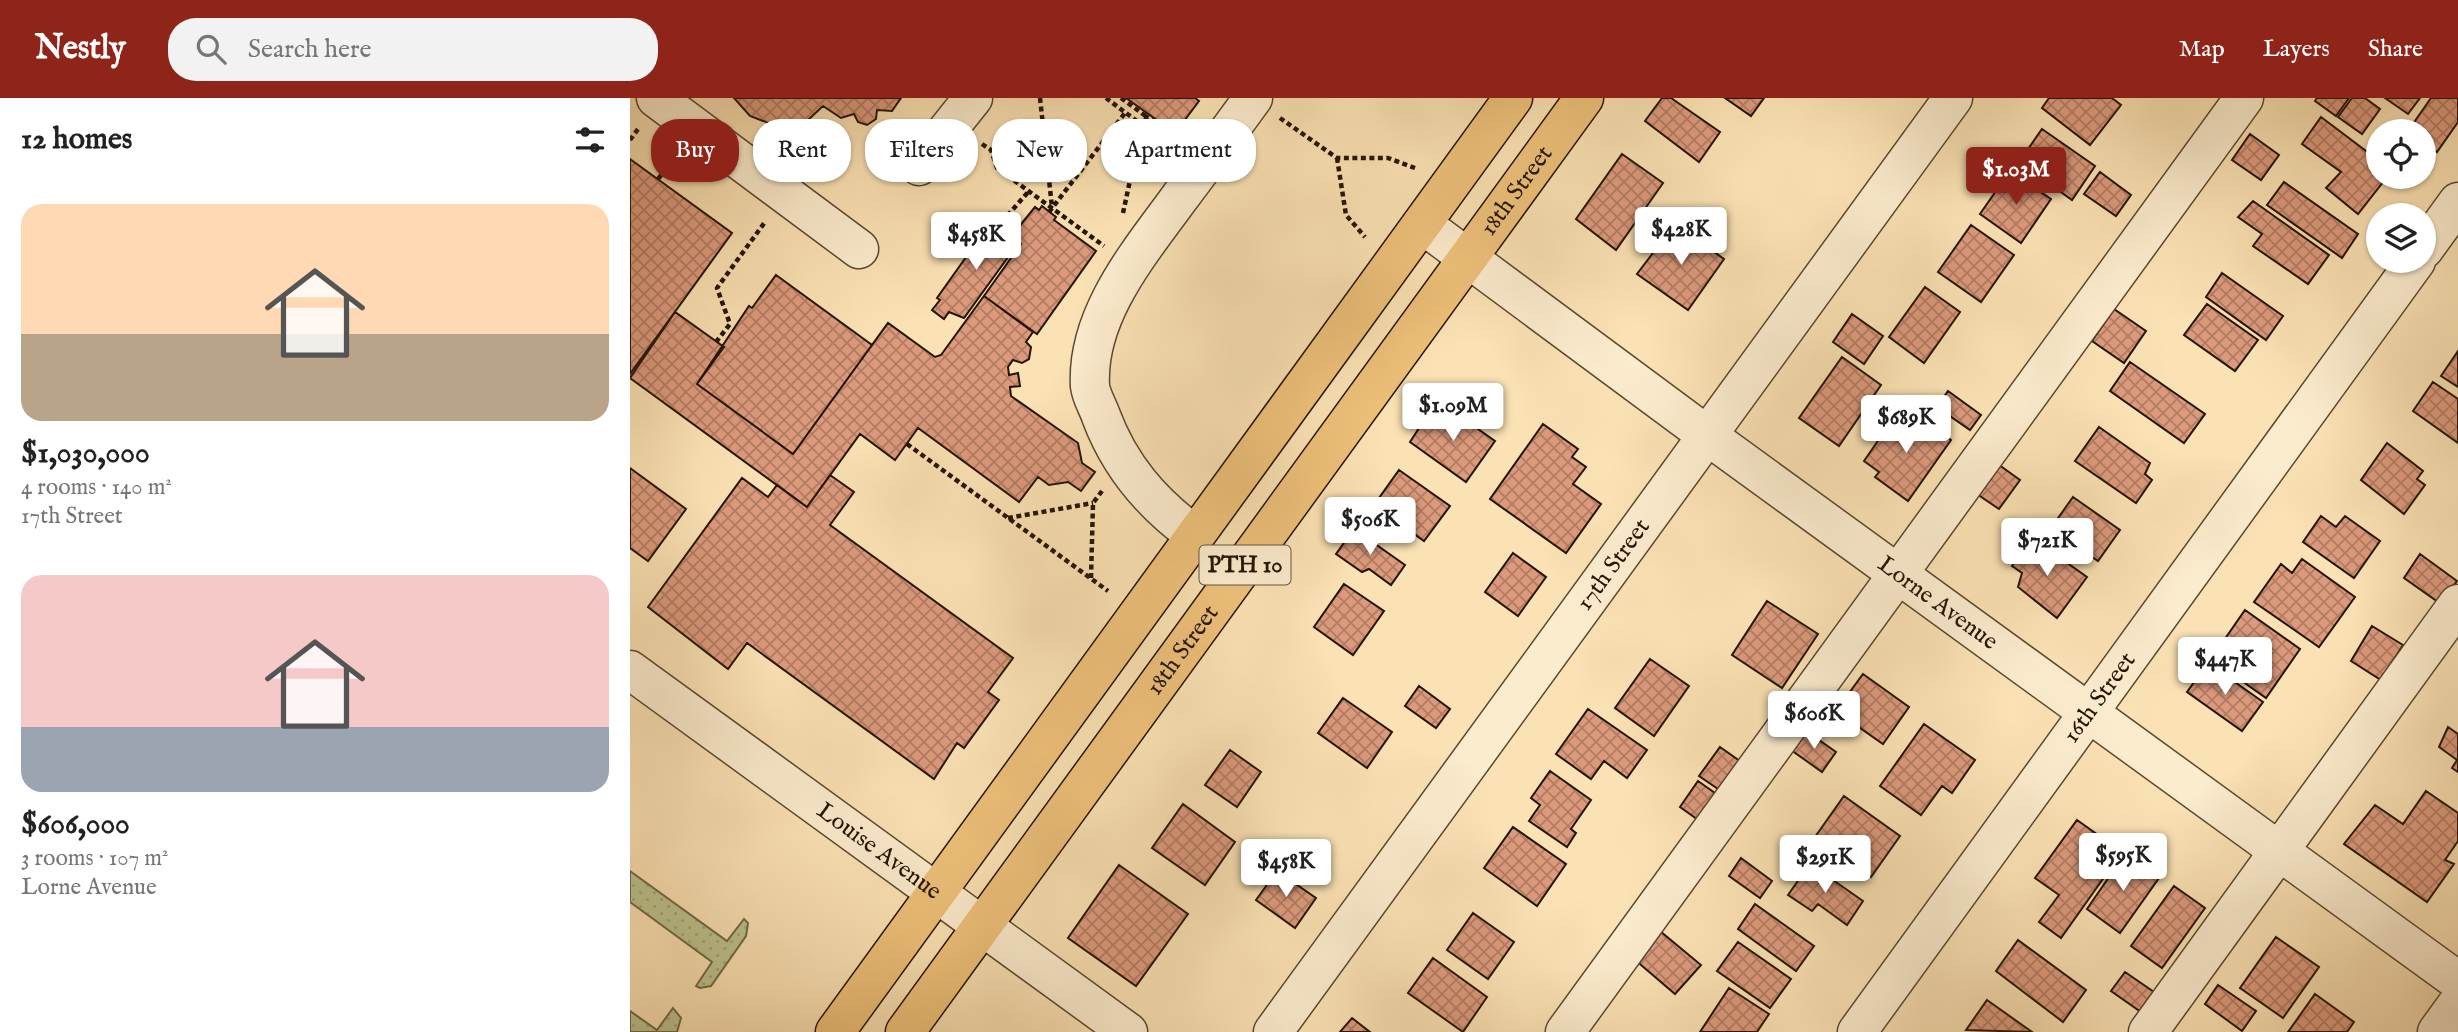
<!DOCTYPE html>
<meta charset="utf-8">
<style>
:root{--surface:#fff;--page:#f2f2f2;--text:#222;--muted:#767676;--accent:#8f2418}
body{margin:0;font-family:"IM FELL English",serif;background:var(--page);color:var(--text);height:100vh;display:flex;flex-direction:column;font-size:26px;white-space:nowrap}
*{box-sizing:border-box;margin:0}
p{font-size:23px;color:var(--muted)}
.icon{flex:none;width:38px;height:38px;fill:none;stroke:currentColor;stroke-width:2;stroke-linecap:round;stroke-linejoin:round}
.map{position:relative;flex:1;overflow:hidden}
.drawer{display:flex;flex-direction:column;background:var(--surface);width:630px}
.drawer>*{flex:none}
.hud{position:absolute;left:21px;top:21px;width:665px;height:63px;display:flex;gap:14px}
.controls{position:absolute;left:1736px;top:21px;display:grid;gap:14px}
.controls a{display:grid;place-items:center;width:70px;height:70px;border-radius:50%;background:var(--surface);box-shadow:0 2px 5px #0004;font-size:35px}
.price{position:absolute;translate:-50% -60px;padding:0 16px;border-radius:7px;background:#fff;color:#222;font-size:23px;line-height:46px;filter:drop-shadow(0 2px 4px #0008)}
.price::after{content:'';position:absolute;left:50%;top:42px;width:21px;height:16px;margin-left:-10px;background:inherit;clip-path:polygon(0 0,100% 0,50% 100%)}
.price.current{background:var(--accent);color:#fff}
ul{padding:0;list-style:none}
li{display:grid;align-content:center;gap:14px;height:371px;padding:0 21px}
li span{display:grid;place-items:center;height:217px;border-radius:21px;color:#555}
li>.icon{margin-inline-start:auto}
span .icon{width:126px;height:126px;fill:#fffc;stroke-width:1}
li b{font-size:30px}
h2{display:flex;justify-content:space-between;align-items:center;height:84px;padding:0 21px;font-size:30px}
.pill{padding:0 24px;border-radius:28px;background:var(--surface);box-shadow:0 2px 5px #0004;font-size:24px;line-height:63px}
.pill.current{background:var(--accent);color:#fff}
header{display:flex;align-items:center;gap:42px;box-sizing:border-box;height:98px;padding:0 35px;background:var(--accent);color:#fff}
header strong{font-size:33px}
nav{display:flex;gap:38px;margin-inline-start:auto;font-size:24px}
.search{width:490px;height:63px;background:var(--page);display:flex;align-items:center;gap:18px;box-sizing:border-box;padding:0 24px;border-radius:28px;color:var(--muted);font-size:26px}
main{display:flex;flex:1;min-height:0}
.map>svg:first-child{display:block}
.grass{fill:url(#grass-dots);stroke:#706c48;stroke-width:2}
.building{fill:url(#building-cross-hatch);stroke:#231403;stroke-width:2}
.lines{fill:none;stroke-linecap:round;stroke-linejoin:round}
.minor-casing{stroke:#59482f;stroke-width:41}
.major-casing{stroke:#231403;stroke-width:41}
.path{stroke:#231403;stroke-width:4.5;stroke-dasharray:5 3.5;stroke-linecap:butt}
.minor{stroke:#fcecce;stroke-width:38}
.major{stroke:#eec17a;stroke-width:38}
.labels{text-anchor:middle;dominant-baseline:central;stroke-width:6;stroke-linejoin:round;paint-order:stroke}
.shield{fill:#fcecce;stroke:#645540;stroke-width:2}
.shield-label{font-size:23px;font-weight:bold;fill:#231403}
.street-label{font-size:24px;fill:#231403;stroke:#fcecce}
</style>
<header>
<strong>Nestly</strong>
<div class="search"><svg class="icon" aria-label="search" viewBox="0 0 24 24"><circle cx="10" cy="10" r="6"/><path d="M15 15l6 6"/></svg>Search here</div>
<nav><a>Map</a><a>Layers</a><a>Share</a></nav>
</header>
<main>
<section class="drawer">
<h2>12 homes<svg class="icon" aria-label="filters" viewBox="0 0 24 24"><path d="M4 7h16M4 17h16"/><circle cx="9" cy="7" r="2"/><circle cx="15" cy="17" r="2"/></svg></h2>
<ul>
<li><span style="background:linear-gradient(#ffd9b3 60%,#b9a48a 0)"><svg class="icon" aria-label="home" viewBox="0 0 24 24"><path d="M3 11l9-7 9 7M6 9v11h12V9"/></svg></span><div><b>$1,030,000</b><p>4 rooms · 140 m²</p><p>17th Street</p></div></li>
<li><span style="background:linear-gradient(#f6c9c9 70%,#9aa5b1 0)"><svg class="icon" aria-label="home" viewBox="0 0 24 24"><path d="M3 11l9-7 9 7M6 9v11h12V9"/></svg></span><div><b>$606,000</b><p>3 rooms · 107 m²</p><p>Lorne Avenue</p></div></li>
</ul>
</section>
<div class="map">
<svg width="1828" height="934" viewBox="0 0 1828 934">
<defs>
<pattern id="grass-dots" width="8" height="8" patternUnits="userSpaceOnUse" patternTransform="scale(1.75)"><rect width="8" height="8" fill="#bdc38e"/><path d="M2 2h.1M6 6h.1" fill="none" stroke="#a2a779" stroke-width="1.8" stroke-linecap="round"/></pattern>
<pattern id="building-cross-hatch" width="8" height="8" patternUnits="userSpaceOnUse" patternTransform="scale(1.75)"><rect width="8" height="8" fill="#dc9a7c"/><path d="M0 0l8 8M0 8l8-8" fill="none" stroke="#b27c63"/></pattern>
</defs>
<rect width="100%" height="100%" fill="#fbe2b4"/>
<filter id="stains"><feTurbulence type="fractalNoise" baseFrequency=".00286" numOctaves="4"/><feColorMatrix values="0 0 0 0 .2 0 0 0 0 .09 0 0 0 0 .02 0 0 0 .5 -.17"/></filter>
<radialGradient id="worn" r=".72"><stop offset=".6" stop-color="#630" stop-opacity="0"/><stop offset="1" stop-color="#630" stop-opacity=".3"/></radialGradient>
<path class="grass" d="M0,773L97,843L114,821L118,825L116,838L81,888L70,890L66,888L82,864L0,804Z
M43,910L51,920L47,934H0V913L27,932Z"/>
<path class="building" d="M104,0H271L262,13L247,12L246,21L237,27L228,24L224,16L211,20L193,8L178,22L149,29L120,18Z
M496,0H565L569,3L545,35Z
M1032,0H1041L1090,34L1069,64L1015,23Z
M1095,0H1134L1121,18Z
M1419,0H1482L1491,7L1460,47L1412,10Z
M1687,0H1719L1706,18L1685,3Z
M1722,0H1735L1750,11L1732,36L1708,19Z
M1755,0H1790L1778,16Z
M1801,0H1828V24L1807,54L1794,45V33H1778Z
M1691,19L1748,62V79H1757L1728,116L1696,90L1711,74L1672,46Z
M1412,31L1465,68L1442,102L1389,64Z
M1620,36L1649,57L1631,82L1602,62Z
M992,56L1033,85L986,152L946,121Z
M0,61L102,135L0,276Z
M1380,73L1421,101L1391,145L1350,116Z
M1470,74L1501,97L1486,118L1454,96Z
M1654,84L1728,136L1712,160L1637,107Z
M1623,103L1699,157L1678,186L1623,148L1632,136L1608,119Z
M412,108L426,119L424,122L466,153L407,236L354,198L391,146L384,141L390,133L387,131L405,109L409,112Z
M361,124L389,144L334,220L319,214L314,221L302,212L310,202L307,200Z
M1045,126L1094,161L1058,212L1007,176Z
M1341,127L1384,157L1351,204L1308,174Z
M1592,175L1653,218L1636,242L1576,199Z
M146,177L242,247L163,356L67,286L119,208L122,210Z
M1295,189L1330,214L1294,265L1259,239Z
M354,198L403,234L396,244L401,249L399,261L392,265L383,262L378,269L379,277L388,275L390,288L380,289L381,298L448,345L452,365L465,374L451,393L438,384L419,387L408,379L389,404L288,330L265,362L230,336L177,409L0,280L45,214L94,249L67,286L163,356L258,225L305,259L311,257Z
M1577,206L1628,242L1605,273L1554,237Z
M1484,211L1516,233L1494,265L1462,243Z
M1222,216L1253,238L1234,266L1203,244Z
M1828,253V289L1811,278Z
M1212,259L1251,287L1209,348L1169,320Z
M1500,264L1575,316L1554,345L1480,293Z
M1803,284L1828,301V345L1783,313Z
M1318,293L1351,317L1340,332L1307,309Z
M814,307L865,343L836,384L780,344L793,324L799,328Z
M1268,314L1296,333L1300,327L1321,342L1278,403L1245,379L1249,374L1234,363Z
M913,326L948,351L942,359L956,369L943,386L971,406L936,455L860,401Z
M1469,329L1520,365L1515,376L1522,382L1506,405L1445,363Z
M1757,345L1793,373L1787,381L1795,387L1774,416L1731,382Z
M1365,364L1390,382L1369,411L1344,394Z
M0,370L56,411L18,463L0,450Z
M769,372L820,408L794,443L744,407Z
M200,377L224,394L200,427L383,560L358,594L369,602L334,650L327,645L304,681L117,545L98,571L18,509L112,380L138,399L147,387L177,409Z
M1443,399L1490,432L1468,463L1421,430Z
M1691,418L1706,429L1715,418L1750,443L1724,480L1673,444Z
M724,431L775,467L761,487L739,471L732,474L706,456Z
M1402,440L1457,479L1427,520L1388,489L1392,475L1382,468Z
M883,455L916,479L888,518L855,494Z
M1790,456L1827,483L1811,506L1774,480Z
M1672,461L1725,499L1689,549L1624,504L1651,466L1662,475Z
M714,486L754,513L723,557L684,529Z
M1137,503L1188,536L1152,590L1102,557Z
M1615,512L1670,551L1636,600L1581,561Z
M1742,528L1773,547L1751,582L1721,563Z
M1020,561L1059,588L1024,638L985,610Z
M1578,565L1633,604L1612,633L1557,594Z
M1233,576L1279,609L1253,646L1206,613Z
M789,588L820,611L806,630L775,608Z
M713,600L762,634L737,670L688,635Z
M958,611L1017,652L997,680L974,663L961,681L926,656Z
M1294,626L1345,662L1322,695L1312,688L1291,717L1250,688Z
M1818,629L1828,636V674L1822,670L1827,662L1809,649Z
M1175,632L1206,654L1192,674L1161,652Z
M1090,649L1117,668L1097,697L1069,678Z
M600,652L631,674L607,709L575,687Z
M920,673L961,702L941,731L946,735L937,749L899,723L910,707L901,700Z
M1068,683L1092,700L1074,726L1050,709Z
M1796,693L1828,715V743L1815,762L1824,766L1797,804L1714,746L1745,707L1773,726Z
M1214,698L1270,738L1241,779L1185,739Z
M553,706L605,744L575,787L522,750Z
M1447,722L1492,754L1431,840L1409,824L1429,797L1405,780Z
M883,729L936,766L907,808L854,770Z
M1495,756L1529,780L1490,835L1457,811Z
M1111,760L1142,783L1130,800L1099,778Z
M1180,766L1233,803L1217,827L1188,806L1182,813L1158,797Z
M489,767L558,816L506,888L438,840Z
M647,773L686,800L665,830L626,802Z
M1544,788L1575,810L1532,870L1501,848Z
M1125,806L1184,848L1166,873L1108,831Z
M843,815L884,844L858,881L817,852Z
M1030,833L1071,867L1045,896L1004,861Z
M1646,839L1689,869L1653,920L1610,890Z
M1388,842L1456,892L1433,924L1366,873Z
M1108,844L1161,881L1140,910L1087,873Z
M803,860L857,899L833,934L778,895Z
M1495,874L1524,894L1511,914L1481,893Z
M1588,887L1626,913L1612,933L1575,906Z
M1099,890L1139,916L1127,934H1070Z
M1685,896L1724,924L1717,934H1658Z
M1357,902L1402,934L1336,932Z
M722,920L740,934H710Z"/>
<g class="lines">
<g class="minor-casing">
<g id="minor">
<path d="M26,0L229,151"/>
<path d="M289,68L343,0"/>
<path id="s1" d="M792,126L1078,338L1828,883"/>
<path d="M1794,151L1828,104"/>
<path d="M565,437C522,406 490,369 471,318C468,309 461,298 460,288C456,216 511,153 550,99C575,66 599,33 623,0"/>
<path id="s2" d="M0,572L498,934"/>
<path id="s3" d="M643,934L1323,0"/>
<path d="M935,934L1614,0"/>
<path id="s4" d="M1227,934L1786,163"/>
<path d="M1518,934L1828,506"/>
<path d="M1807,934L1828,905"/>
</g>
</g>
<g class="major-casing">
<g id="major">
<path d="M205,934L883,0"/>
<path id="s5" d="M275,934L954,0"/>
</g>
</g>
<path class="path" d="M410,0L422,109
M476,0L512,27L517,19L551,43
M491,0L517,19
M650,20L707,60H758L785,70
M0,42L8,31
M352,46L361,52L367,70L474,148
M707,60L716,117L735,139
M28,81L46,58
M419,114L495,15
M493,115L512,27
M365,123L370,126L399,93
M86,244L100,226L87,190L135,124
M277,346L478,493
M378,420L463,405
M461,480L463,405L472,393"/>
<use href="#minor" class="minor"/>
<use href="#major" class="major"/>
</g>
<g class="labels">
<rect class="shield" x="569.5" y="447.5" width="91" height="39" rx="5"/>
<g class="shield-label">
<text x="615" y="467">PTH 10</text>
</g>
<g class="street-label">
<text stroke="none"><textPath href="#s5" startOffset="1040">18th Street</textPath></text>
<text stroke="none"><textPath href="#s3" startOffset="578">17th Street</textPath></text>
<text stroke="none"><textPath href="#s1" startOffset="640">Lorne Avenue</textPath></text>
<text stroke="none"><textPath href="#s5" startOffset="472">18th Street</textPath></text>
<text stroke="none"><textPath href="#s4" startOffset="413">16th Street</textPath></text>
<text stroke="none"><textPath href="#s2" startOffset="308">Louise Avenue</textPath></text>
</g>
</g>
<rect width="100%" height="100%" filter="url(#stains)"/>
<rect width="100%" height="100%" fill="url(#worn)"/>
</svg>
<div class="controls">
<a><svg class="icon" aria-label="locate" viewBox="0 0 24 24"><circle cx="12" cy="12" r="6"/><path d="M12 2v4M12 18v4M2 12h4M18 12h4"/></svg></a>
<a><svg class="icon" aria-label="layers" viewBox="0 0 24 24"><path d="M12 4l9 5-9 5-9-5zM3 14l9 5 9-5"/></svg></a>
</div>
<b class="price current" style="left:1386px;top:109px">$1.03M</b>
<b class="price" style="left:1051px;top:169px">$428K</b>
<b class="price" style="left:346px;top:174px">$458K</b>
<b class="price" style="left:823px;top:345px">$1.09M</b>
<b class="price" style="left:1276px;top:357px">$689K</b>
<b class="price" style="left:740px;top:459px">$506K</b>
<b class="price" style="left:1417px;top:480px">$721K</b>
<b class="price" style="left:1595px;top:599px">$447K</b>
<b class="price" style="left:1184px;top:653px">$606K</b>
<b class="price" style="left:1493px;top:795px">$595K</b>
<b class="price" style="left:1195px;top:797px">$291K</b>
<b class="price" style="left:656px;top:801px">$458K</b>
<div class="hud">
<a class="pill current">Buy</a>
<a class="pill">Rent</a>
<a class="pill">Filters</a>
<a class="pill">New</a>
<a class="pill">Apartment</a>
</div>
</div>
</main>
